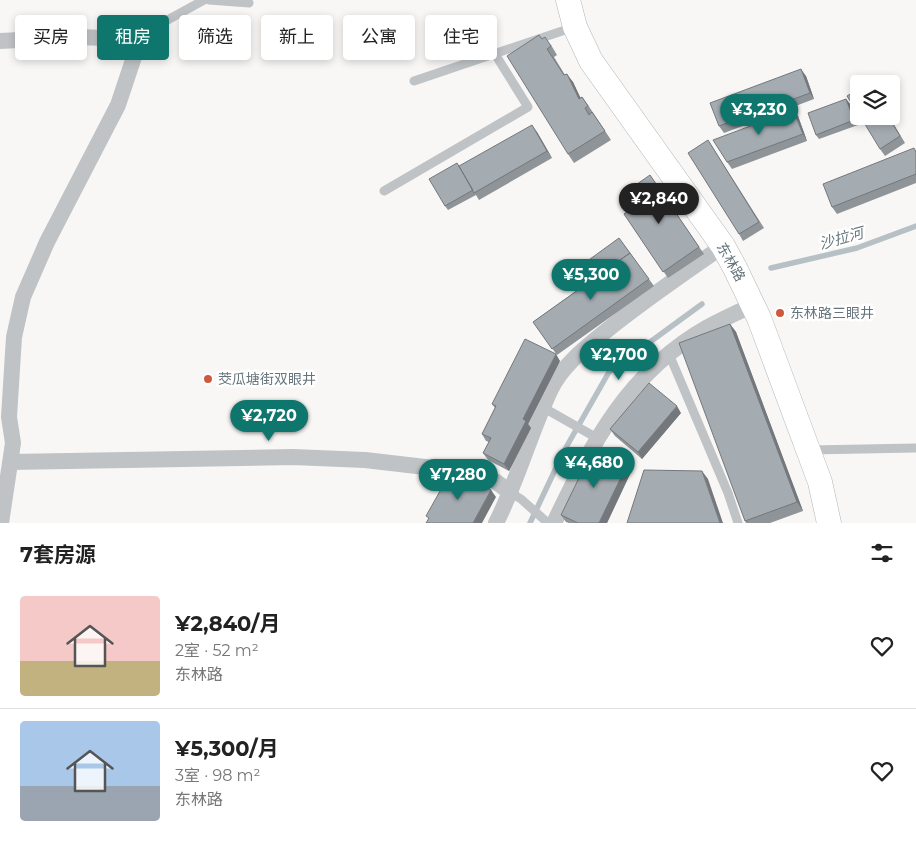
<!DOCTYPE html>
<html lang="zh">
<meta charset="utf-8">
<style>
:root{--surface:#fff;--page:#f2f2f2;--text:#222;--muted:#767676;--line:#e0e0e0;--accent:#0f766e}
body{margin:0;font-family:Montserrat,"Noto Sans SC",sans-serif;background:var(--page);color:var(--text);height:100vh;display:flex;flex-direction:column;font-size:19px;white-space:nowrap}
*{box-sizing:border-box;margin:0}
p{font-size:16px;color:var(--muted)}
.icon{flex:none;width:28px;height:28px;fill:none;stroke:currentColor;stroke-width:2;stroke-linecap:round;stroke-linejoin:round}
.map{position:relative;height:523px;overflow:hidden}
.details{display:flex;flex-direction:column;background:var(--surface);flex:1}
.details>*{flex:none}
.hud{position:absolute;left:15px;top:15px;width:500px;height:45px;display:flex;gap:10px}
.tools{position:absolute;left:850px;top:75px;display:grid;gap:10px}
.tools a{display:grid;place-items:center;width:50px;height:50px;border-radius:5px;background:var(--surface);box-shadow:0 2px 8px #0003;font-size:25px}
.price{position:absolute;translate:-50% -42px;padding:0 11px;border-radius:18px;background:var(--accent);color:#fff;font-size:16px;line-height:32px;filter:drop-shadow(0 1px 2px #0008)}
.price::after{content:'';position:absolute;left:50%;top:30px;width:15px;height:11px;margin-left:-8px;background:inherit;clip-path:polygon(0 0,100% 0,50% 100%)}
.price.active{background:#222;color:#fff}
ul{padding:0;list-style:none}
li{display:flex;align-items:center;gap:15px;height:125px;padding:0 20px}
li+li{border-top:1px solid var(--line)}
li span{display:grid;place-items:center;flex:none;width:140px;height:100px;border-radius:5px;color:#555}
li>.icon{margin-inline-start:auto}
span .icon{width:60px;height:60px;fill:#fffc;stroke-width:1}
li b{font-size:21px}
h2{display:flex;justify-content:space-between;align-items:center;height:60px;padding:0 20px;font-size:21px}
.tag{padding:0 18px;border-radius:5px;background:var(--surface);box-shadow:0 2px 8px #0003;font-size:18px;line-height:45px}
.tag.active{background:var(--accent);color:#fff}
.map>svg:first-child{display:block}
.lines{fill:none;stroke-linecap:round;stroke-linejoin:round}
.stream{stroke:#b7c1c5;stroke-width:5.5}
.secondary-casing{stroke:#b2b7ba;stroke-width:25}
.lane{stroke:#bfc3c6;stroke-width:9}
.street{stroke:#bfc3c6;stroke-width:16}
.secondary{stroke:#fff;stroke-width:24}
.wall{fill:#8e9498}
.shaded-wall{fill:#74787c}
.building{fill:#a5acb1;stroke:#74787c}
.poi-dot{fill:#cd5a3f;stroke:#fff;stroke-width:2}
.labels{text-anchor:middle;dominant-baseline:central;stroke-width:5;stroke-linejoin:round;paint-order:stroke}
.street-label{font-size:14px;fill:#66747c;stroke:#fff}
.poi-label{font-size:14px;fill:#66747c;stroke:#fff;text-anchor:start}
.water-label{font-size:15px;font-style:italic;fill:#67797e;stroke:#fff}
</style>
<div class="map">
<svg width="916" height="523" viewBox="0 0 916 523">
<rect width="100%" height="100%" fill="#f8f7f5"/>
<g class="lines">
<path class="stream" d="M771,268L857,248L916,226
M530,523L564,451L609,372L702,304"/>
<g class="secondary-casing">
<path id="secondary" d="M568,0L575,27L591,61L723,246L735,268L759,318L820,482L829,523"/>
</g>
<path class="lane" d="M209,0L249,3
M140,39L162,23L204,0
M414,81L574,27
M384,191L528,107L495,54
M669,354L728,493L738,523
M544,408L597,438
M809,450L916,448
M511,493L521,499L548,523"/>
<path class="street" d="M0,41L75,37L140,39L118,105L47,242L23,297L14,337L9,417L13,443L1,523
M10,462L293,457L365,460L477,473L495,481L511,493
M496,523C518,480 530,433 551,389C563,365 585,348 606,331C643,301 683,274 723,246
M554,523C592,443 628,372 708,327C723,319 738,312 753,305"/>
<use href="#secondary" class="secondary"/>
</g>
<path class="wall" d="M542,39L551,45L557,55L554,57L565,75L573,82L580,98L582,97L588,105L611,140L574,163L568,154Z
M806,76L814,99L724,133L719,126Z
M846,99L850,104L858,125L819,139L816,135Z
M793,110L798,116L807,141L732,169L727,162Z
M889,116L905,143L885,156L880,149Z
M537,132L552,158L479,200L476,195L448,210L445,206L460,166Z
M708,140L764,228L743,241L739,234Z
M916,150V183L837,214L832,207Z
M650,175L704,254L668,278L624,214L636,205Z
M619,238L654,286L557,355L533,322L597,276Z
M730,324L736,332L803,511L770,523H746L745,521Z
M560,361L528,424L531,428L509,471L488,460L483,453L489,442L486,441L482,434L495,408L492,404Z
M681,413L642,459L615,436L610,429Z
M631,472L607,523H569L566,522L561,515Z"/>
<path class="shaded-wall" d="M801,69L806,76L814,99L810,93Z
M567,74L573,82L585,107L579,99Z
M846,99L850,104L858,125L854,120Z
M793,110L798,116L807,141L803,134Z
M532,125L537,132L552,158L547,151Z
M730,324L736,332L803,511L797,502Z
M556,354L560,361L528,424L531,428L509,471L504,464L523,419Z
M677,406L681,413L642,459L638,452Z
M627,465L631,472L607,523H599Z
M702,471L708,479L723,523H720Z
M491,490L496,497L482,523H473Z"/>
<path class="building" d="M539,35L542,39L545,37L551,46L547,49L564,75L567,74L579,99L582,97L588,106L585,108L589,115L592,112L605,131L568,154L507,56Z
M801,69L810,93L719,126L710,103Z
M859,89V115L847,96Z
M846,99L854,120L816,135L808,113Z
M793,110L803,134L727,162L713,140Z
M860,116H888L900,136L880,149Z
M532,125L547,151L474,193L459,166Z
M708,140L759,222L739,234L688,153Z
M914,148L916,152V174L832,207L823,184Z
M457,163L473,190L445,206L429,179Z
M650,175L699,247L663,272L624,214L636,205L627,191Z
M619,238L630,253L597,276L586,262Z
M630,253L649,279L552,349L533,322Z
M730,324L797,502L745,521L679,343Z
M525,339L556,354L523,419L526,421L504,464L483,453L491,438L482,434L496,406L492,404Z
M649,383L677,406L638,452L610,429Z
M593,449L627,465L599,523H578L561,515Z
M455,470L491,490L473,523H426L429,518L426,516L444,484L447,485Z
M644,470L702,471L720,523H627Z"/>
<g class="poi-dot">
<circle cx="780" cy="313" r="5"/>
<circle cx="208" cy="379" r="5"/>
</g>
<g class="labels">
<g class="street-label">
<text transform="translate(731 262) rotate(60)">东林路</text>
</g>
<g class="poi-label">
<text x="790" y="313">东林路三眼井</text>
<text x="218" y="379">茭瓜塘街双眼井</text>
</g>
<g class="water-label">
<text transform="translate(841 238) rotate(-15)">沙拉河</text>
</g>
</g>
</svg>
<div class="tools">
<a><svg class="icon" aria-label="layers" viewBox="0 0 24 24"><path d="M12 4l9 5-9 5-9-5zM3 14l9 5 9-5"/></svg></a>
</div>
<b class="price" style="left:759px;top:136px">¥3,230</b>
<b class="price active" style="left:659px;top:225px">¥2,840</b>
<b class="price" style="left:591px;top:301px">¥5,300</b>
<b class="price" style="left:619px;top:381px">¥2,700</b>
<b class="price" style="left:269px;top:442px">¥2,720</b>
<b class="price" style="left:594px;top:489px">¥4,680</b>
<b class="price" style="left:458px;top:501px">¥7,280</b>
<div class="hud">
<a class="tag">买房</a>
<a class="tag active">租房</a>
<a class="tag">筛选</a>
<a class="tag">新上</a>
<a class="tag">公寓</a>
<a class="tag">住宅</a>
</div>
</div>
<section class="details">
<h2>7套房源<svg class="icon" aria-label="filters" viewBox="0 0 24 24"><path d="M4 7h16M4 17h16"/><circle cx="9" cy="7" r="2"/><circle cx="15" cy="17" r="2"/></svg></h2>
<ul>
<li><span style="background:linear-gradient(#f6c9c9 65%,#c2b280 0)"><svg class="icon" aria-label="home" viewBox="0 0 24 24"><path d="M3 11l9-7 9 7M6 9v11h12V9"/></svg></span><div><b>¥2,840/月</b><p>2室 · 52 m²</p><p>东林路</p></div><svg class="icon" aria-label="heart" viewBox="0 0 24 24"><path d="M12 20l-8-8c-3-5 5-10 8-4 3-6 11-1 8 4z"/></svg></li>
<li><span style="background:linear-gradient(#a9c7e8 65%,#9aa5b1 0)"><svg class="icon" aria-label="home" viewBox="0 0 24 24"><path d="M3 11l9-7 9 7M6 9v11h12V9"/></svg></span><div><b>¥5,300/月</b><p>3室 · 98 m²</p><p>东林路</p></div><svg class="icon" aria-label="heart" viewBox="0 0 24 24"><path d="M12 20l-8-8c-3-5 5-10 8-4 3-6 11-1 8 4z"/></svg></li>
</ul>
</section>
